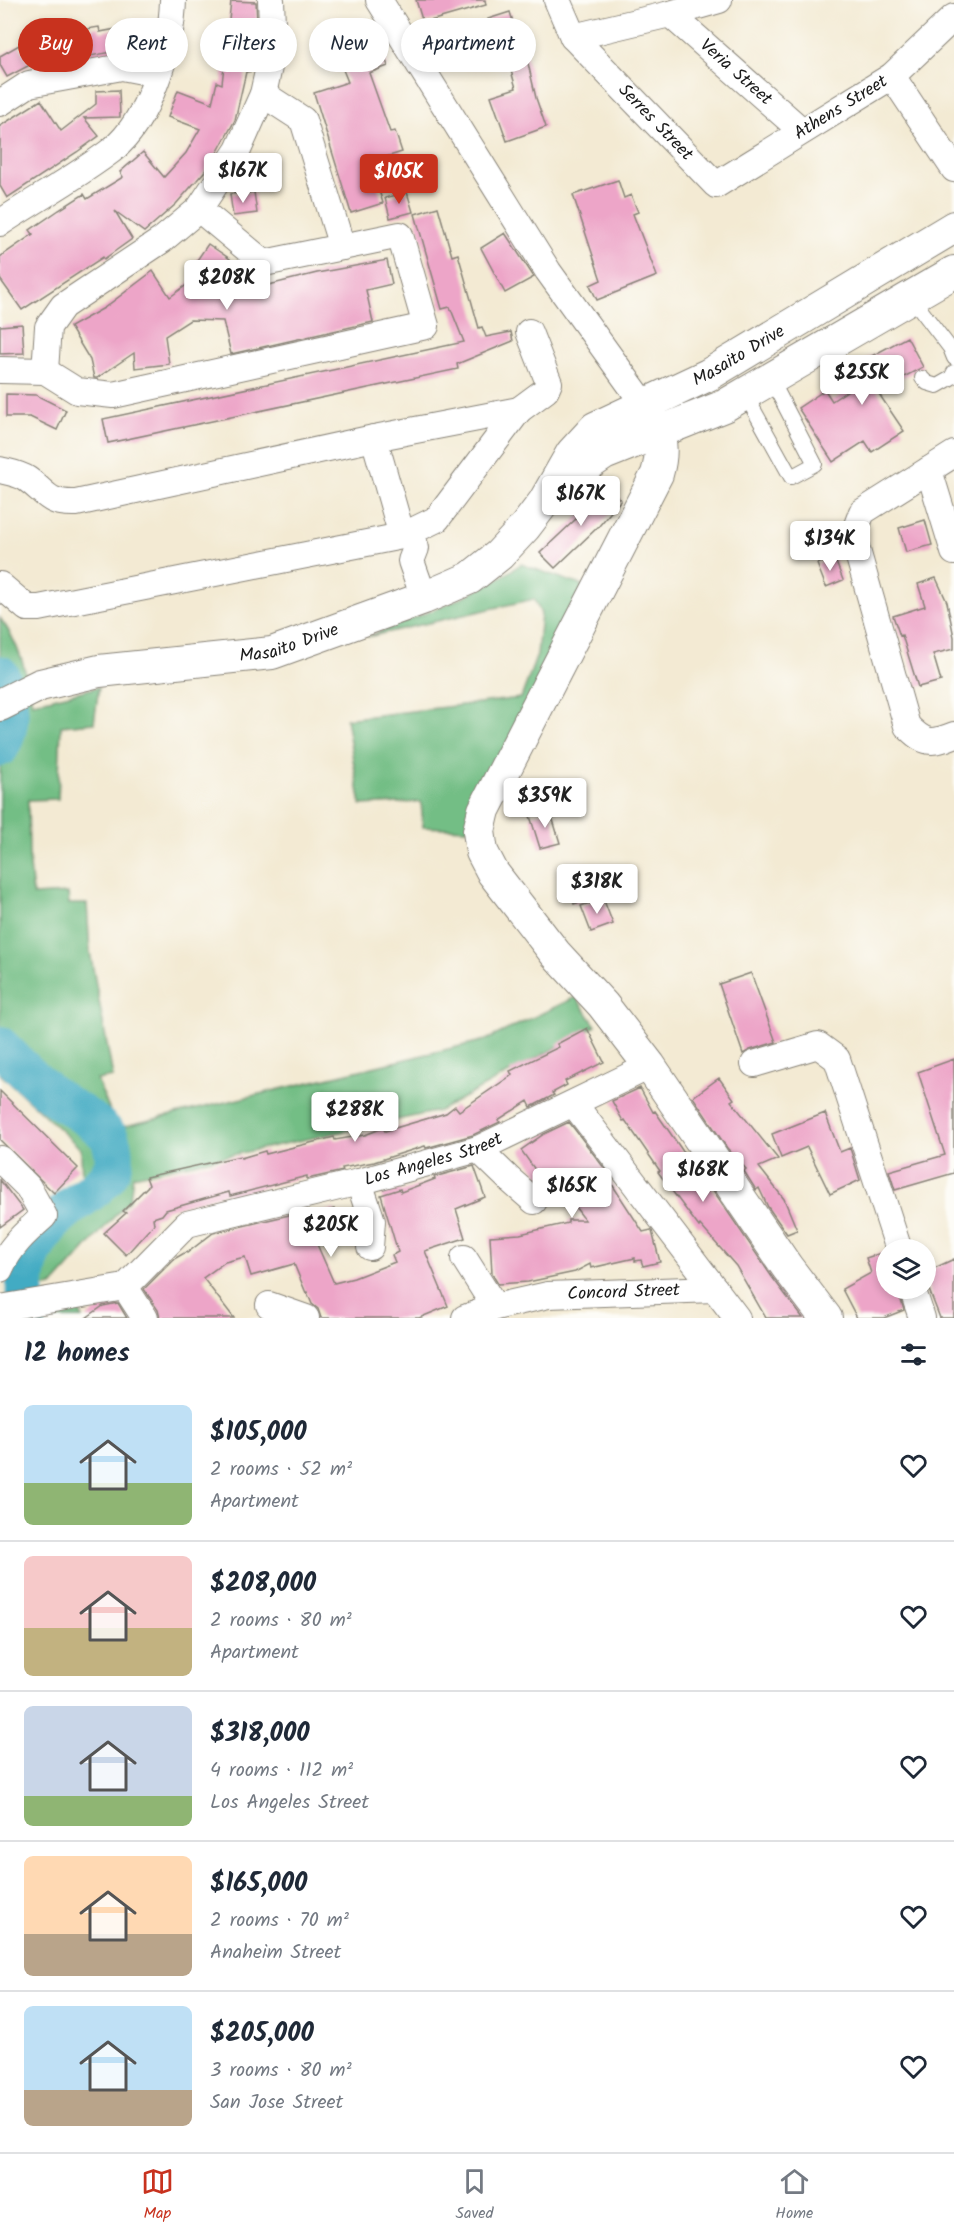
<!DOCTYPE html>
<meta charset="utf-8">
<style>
:root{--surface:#fff;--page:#f2f2f3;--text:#1f2937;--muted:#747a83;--line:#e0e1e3;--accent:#c8321e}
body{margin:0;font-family:Kalam,sans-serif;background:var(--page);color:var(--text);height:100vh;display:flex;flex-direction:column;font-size:22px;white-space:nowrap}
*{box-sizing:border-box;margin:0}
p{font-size:20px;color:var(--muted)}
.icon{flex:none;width:33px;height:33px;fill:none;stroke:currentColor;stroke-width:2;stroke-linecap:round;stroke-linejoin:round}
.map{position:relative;height:1318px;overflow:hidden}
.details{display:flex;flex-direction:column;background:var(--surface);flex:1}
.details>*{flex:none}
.hud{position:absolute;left:18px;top:18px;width:600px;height:54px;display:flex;gap:12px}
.tools{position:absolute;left:876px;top:1239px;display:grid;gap:12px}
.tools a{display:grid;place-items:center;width:60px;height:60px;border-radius:50%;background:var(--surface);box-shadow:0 3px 9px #0003;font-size:30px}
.price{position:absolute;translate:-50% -51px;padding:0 14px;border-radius:6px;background:#fff;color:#222;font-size:20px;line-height:39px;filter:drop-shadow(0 2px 3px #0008)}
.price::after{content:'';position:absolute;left:50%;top:36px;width:18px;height:14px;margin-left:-9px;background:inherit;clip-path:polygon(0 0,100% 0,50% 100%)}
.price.on{background:var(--accent);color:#fff}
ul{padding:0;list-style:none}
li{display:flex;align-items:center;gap:18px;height:150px;padding:0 24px}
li+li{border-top:2px solid var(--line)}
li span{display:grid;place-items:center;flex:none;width:168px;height:120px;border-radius:9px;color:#555}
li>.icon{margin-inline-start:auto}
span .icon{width:72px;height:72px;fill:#fffc;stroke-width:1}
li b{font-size:26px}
h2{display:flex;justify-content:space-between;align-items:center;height:72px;padding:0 24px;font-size:26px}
.pill{padding:0 21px;border-radius:27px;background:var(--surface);box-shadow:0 3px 9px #0003;font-size:21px;line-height:54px}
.pill.on{background:var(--accent);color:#fff}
.tab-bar{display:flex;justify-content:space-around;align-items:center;height:84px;border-top:2px solid var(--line);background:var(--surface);font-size:16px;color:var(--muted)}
.tab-bar a{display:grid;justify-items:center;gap:3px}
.tab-bar .on{color:var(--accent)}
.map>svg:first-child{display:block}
.forest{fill:#73be85;stroke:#486d50;stroke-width:1.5}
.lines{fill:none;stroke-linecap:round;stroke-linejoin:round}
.river{stroke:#43abc3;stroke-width:39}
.building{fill:#eda5c8}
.service-casing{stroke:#888378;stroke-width:16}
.minor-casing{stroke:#888378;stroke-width:28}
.tertiary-casing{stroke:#888378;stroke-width:34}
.service{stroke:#fff;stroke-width:14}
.minor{stroke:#fff;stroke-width:26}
.tertiary{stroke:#fff;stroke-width:32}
.labels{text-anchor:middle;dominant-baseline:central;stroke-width:4.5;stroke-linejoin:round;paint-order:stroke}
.street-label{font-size:18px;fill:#1c1c1c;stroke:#fdfcf7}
</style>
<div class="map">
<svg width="954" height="1318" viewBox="0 0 954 1318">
<rect width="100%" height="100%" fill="#fdfcf7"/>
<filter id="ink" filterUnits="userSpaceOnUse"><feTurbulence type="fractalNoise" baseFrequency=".0167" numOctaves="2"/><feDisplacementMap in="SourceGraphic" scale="12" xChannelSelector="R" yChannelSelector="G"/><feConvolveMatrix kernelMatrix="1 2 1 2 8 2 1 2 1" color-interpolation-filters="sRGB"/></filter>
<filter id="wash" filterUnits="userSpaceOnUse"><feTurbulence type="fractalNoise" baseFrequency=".008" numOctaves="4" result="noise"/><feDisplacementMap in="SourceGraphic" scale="24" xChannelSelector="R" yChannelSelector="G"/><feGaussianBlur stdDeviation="1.35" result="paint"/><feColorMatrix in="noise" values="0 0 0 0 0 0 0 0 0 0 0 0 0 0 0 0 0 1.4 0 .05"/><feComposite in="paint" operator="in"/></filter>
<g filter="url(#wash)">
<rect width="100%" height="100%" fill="#f3ead3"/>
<path class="forest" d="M521,564L589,588L467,829L423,827L421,802L361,805L346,719L521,698L537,655L541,614L534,599L367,637C420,615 474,597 521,564Z
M0,618C19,643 27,673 32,703L99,687L94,723L61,726L58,799L28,800L29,855L33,895L68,893L69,904H87L90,952L113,1077L97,1080L117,1128L486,1040L576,997L596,1026L439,1111L133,1176L130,1199L52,1286L12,1294L13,1277L23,1244L82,1185L81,1149L0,1074Z
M78,1304L82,1318H14Z"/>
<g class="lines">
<path class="river" d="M0,675C10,700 14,722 0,747
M0,1046C16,1062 32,1079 50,1093C68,1108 94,1118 109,1137C111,1140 112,1146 113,1150C121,1177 86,1194 69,1208C56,1218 44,1232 36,1246C23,1268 24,1294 27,1318"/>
</g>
<g id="blocks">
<path class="building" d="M416,0H485L486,5L423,23Z
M231,1L256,2L257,21L253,71L246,72L235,120L211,164L176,204L144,232L115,211L132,239L104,259L103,257L22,310L0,279V257L33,234L30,230L59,210L84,194L87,199L123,177L120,172L143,152L164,177L186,153L200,129L168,117L178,90L212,103L217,82L222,84Z
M510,12L522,51L525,50L536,98L546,127L507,141L491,96L516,88L501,36L494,38L488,19Z
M142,24L147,46L73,59L68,32L99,27L100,32Z
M19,45L30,65L7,77L0,65V56Z
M362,45L365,53L381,47L388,66L369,73L390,132L395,131L402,152L370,162L383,203L351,213L314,93L348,82L337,55Z
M119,90L120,117L84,118L99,136L77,152L7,198L0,186V126L41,100L61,131L96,104V91Z
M618,180L624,198L631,195L638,212L633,214L657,276L597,300L590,285L601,280L573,195Z
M254,192L257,213L233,216L230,194Z
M407,192L413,212L390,218L385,198Z
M438,207L452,256L458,254L479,328L482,327L486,337L511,332L513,341L457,364L458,369L108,443L103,419L464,342L450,307L442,309L415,214Z
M505,233L534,277L505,293L481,248Z
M208,244L230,259L227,263L261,287L317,273L387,260L392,284L366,290L373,322L231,354L223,321L190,320L165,336L169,364L135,368L134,353L97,378H94L90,360L70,327L104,308L153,271L170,297L203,273L193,266Z
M22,324L24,353L0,354V326Z
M907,337L923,367L877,391L904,431L872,452L865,441L833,462L798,408L825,390L832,401L874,373L866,359Z
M6,394L36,395L66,410L57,430L30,417H6Z
M604,485L621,500L599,526L555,568L540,553L595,501L592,498Z
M925,520L932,545L906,552L899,528Z
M834,557L843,580L826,587L817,564Z
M936,578L947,602L954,637V649L933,654L941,681L918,687L902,635L900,636L893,616L925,606L918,584Z
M550,810L560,843L540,848L530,816Z
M585,879L591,898L574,904L568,884Z
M603,898L613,924L591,932L581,906Z
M751,973L776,1042L750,1050L743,1054L719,984Z
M587,1028L604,1062L565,1081L567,1085L552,1093L554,1095L531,1107L528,1101L498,1120L500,1122L473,1135L426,1148L425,1146L374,1162L342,1168L343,1171L307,1179V1176L230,1196L229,1192L166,1210L162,1215L153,1218L154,1224L126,1255L104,1233L126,1213L123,1211L149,1185L146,1177L240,1156L241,1158L265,1151L266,1154L334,1137L335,1140L365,1135L383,1128L385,1131L446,1113L455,1106L459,1111L512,1075L510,1071L559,1047L557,1044Z
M954,1059V1173L895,1190L889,1171L945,1155L918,1072Z
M719,1078L734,1099L731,1101L778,1159L759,1167L784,1199L797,1230L787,1234L768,1207L759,1188L756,1190L744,1171L746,1169L727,1148L693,1097Z
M640,1088L653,1112L655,1111L684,1153L686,1152L700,1171L772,1277L803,1318H766L736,1266L700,1225L699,1227L658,1172L660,1171L625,1120L623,1121L612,1101Z
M0,1091L78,1168L54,1193L0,1140Z
M825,1113L840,1152L850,1148L860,1180L830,1194L807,1147L781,1158L772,1134Z
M569,1122L608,1173L606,1175L643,1232L651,1230L652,1231L660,1262L643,1266L641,1260L635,1261V1258L591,1268L590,1264L575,1272L528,1282L498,1284L492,1274L490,1236L520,1234L568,1223V1220H585L551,1175L543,1181L521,1150L544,1134Z
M474,1166L485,1197L456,1209L465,1238L425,1251L448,1306L419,1318H321L318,1309L312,1304L307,1292L306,1293L294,1264L251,1276L245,1257L225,1262L203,1278L234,1318H160L158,1310L144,1289L174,1259L186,1252L187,1253L213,1233L302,1212L304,1218L334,1209L342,1234L316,1242L334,1283L354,1278L395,1262L392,1255L398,1252L381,1195L400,1189L401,1192L435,1179L434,1177Z
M0,1180L23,1210L0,1227Z
M884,1252L886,1257V1288H897L904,1310L884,1318H857L842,1289L871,1273L866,1258Z
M954,1259V1318H940L926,1282V1272Z
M118,1303L127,1318H86L103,1306Z"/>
</g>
</g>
<g filter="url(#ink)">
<use href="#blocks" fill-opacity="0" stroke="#888378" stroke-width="1.5"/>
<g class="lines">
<g class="service-casing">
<path id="service" d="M911,297L950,348L954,358
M922,378L927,383L937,386L951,378L954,372
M745,394L791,477L815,464L771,379"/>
</g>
<g class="minor-casing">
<g id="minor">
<path d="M379,0L548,271L644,404"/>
<path id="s1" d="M557,0L573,37L716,185L892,76L954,17"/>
<path id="s2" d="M670,14L802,131"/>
<path d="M573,37L670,14L719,0"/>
<path d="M892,76L954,169"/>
<path d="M0,103L29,84L122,67L158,74"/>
<path d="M199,209L264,263L342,247L303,120L263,94"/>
<path d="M0,223C36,199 78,176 112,150C149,121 172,45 173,0"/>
<path d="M0,370L45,371L77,391L113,395L426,326L400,235L342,247"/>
<path d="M45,371L48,327L63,306L162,240L199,209L238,150L263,94L273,49L271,0"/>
<path d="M519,410L546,390L549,383L529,332"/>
<path d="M374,438L402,536"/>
<path d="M954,454L862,512L853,536L907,726C925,744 931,744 954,735"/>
<path d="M0,470C8,472 20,474 27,479C47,493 47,504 76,503L374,438L519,410L437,519L402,536L39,608H27L0,585"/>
<path d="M929,470L954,552"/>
<path d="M410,532L416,548L411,561L424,598"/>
<path d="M754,1064L818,1045L837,1059L899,1250"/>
<path d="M574,1104L737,1318"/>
<path d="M478,1149L510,1180L534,1201"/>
<path d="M0,1159L28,1187L44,1216C26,1232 10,1246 0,1269"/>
<path d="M359,1182L372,1221L370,1247"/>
<path d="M464,1258L495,1307"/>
<path d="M125,1287L145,1318"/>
<path d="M912,1288L922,1318"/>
<path d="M269,1305L306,1318"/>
<path id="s3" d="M0,1308L125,1287L187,1224L359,1182L478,1149L650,1066"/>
<path id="s4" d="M465,1318L495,1307L548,1295L715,1289"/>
</g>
</g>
<g class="tertiary-casing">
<g id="tertiary">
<path d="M644,404C658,430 666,443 657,474L484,810L479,831L482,852L493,873L555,953L603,1005L650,1066L787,1267L826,1318"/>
<path d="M564,484L579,471L604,454L724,406L954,272"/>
<path id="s5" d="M0,705L40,685L99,671L272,653L424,598L470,578L499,555L525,527L544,502L572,453L595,428L708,375L954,227"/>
</g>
</g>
<use href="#service" class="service"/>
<use href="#minor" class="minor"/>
<use href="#tertiary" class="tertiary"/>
</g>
</g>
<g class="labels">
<g class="street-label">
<text stroke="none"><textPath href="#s2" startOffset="88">Veria Street</textPath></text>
<text stroke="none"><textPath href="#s1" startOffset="393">Athens Street</textPath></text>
<text stroke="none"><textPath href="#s1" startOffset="159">Serres Street</textPath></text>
<text stroke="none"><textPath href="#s5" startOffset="849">Masaito Drive</textPath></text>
<text stroke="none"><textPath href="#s5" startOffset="298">Masaito Drive</textPath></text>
<text stroke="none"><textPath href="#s3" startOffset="470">Los Angeles Street</textPath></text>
<text stroke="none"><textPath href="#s4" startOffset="162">Concord Street</textPath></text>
</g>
</g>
</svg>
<div class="tools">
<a><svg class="icon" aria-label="layers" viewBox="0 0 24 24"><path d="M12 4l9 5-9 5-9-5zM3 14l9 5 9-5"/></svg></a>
</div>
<b class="price" style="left:243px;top:204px">$167K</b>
<b class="price on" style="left:399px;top:205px">$105K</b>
<b class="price" style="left:227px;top:311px">$208K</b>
<b class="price" style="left:862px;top:406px">$255K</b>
<b class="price" style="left:581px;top:527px">$167K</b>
<b class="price" style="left:830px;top:572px">$134K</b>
<b class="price" style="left:545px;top:829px">$359K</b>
<b class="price" style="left:597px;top:915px">$318K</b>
<b class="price" style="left:355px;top:1143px">$288K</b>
<b class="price" style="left:703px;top:1203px">$168K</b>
<b class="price" style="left:572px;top:1219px">$165K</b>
<b class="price" style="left:331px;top:1258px">$205K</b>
<div class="hud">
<a class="pill on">Buy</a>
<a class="pill">Rent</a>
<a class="pill">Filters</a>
<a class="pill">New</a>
<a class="pill">Apartment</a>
</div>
</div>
<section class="details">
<h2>12 homes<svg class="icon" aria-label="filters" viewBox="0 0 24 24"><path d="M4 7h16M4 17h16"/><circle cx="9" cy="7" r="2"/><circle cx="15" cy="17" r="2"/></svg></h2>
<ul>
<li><span style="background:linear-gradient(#bfe0f5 65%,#8fb573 0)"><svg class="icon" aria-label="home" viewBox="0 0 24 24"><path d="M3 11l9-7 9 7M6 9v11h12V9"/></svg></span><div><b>$105,000</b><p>2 rooms · 52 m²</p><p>Apartment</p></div><svg class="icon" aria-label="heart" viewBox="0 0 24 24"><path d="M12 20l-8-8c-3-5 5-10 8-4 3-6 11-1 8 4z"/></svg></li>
<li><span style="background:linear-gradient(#f6c9c9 60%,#c2b280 0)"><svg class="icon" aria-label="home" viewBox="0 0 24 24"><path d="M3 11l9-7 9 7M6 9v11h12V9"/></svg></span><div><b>$208,000</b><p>2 rooms · 80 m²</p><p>Apartment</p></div><svg class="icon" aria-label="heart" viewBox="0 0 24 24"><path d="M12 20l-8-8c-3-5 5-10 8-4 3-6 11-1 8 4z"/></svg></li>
<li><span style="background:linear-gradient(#c9d6e8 75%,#8fb573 0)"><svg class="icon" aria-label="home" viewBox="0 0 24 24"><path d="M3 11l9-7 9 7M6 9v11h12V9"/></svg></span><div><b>$318,000</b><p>4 rooms · 112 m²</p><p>Los Angeles Street</p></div><svg class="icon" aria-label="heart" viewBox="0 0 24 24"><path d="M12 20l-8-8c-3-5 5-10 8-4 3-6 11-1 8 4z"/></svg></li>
<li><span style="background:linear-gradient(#ffd9b3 65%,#b9a48a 0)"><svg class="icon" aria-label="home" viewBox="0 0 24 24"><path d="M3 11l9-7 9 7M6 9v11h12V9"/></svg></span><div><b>$165,000</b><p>2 rooms · 70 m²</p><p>Anaheim Street</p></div><svg class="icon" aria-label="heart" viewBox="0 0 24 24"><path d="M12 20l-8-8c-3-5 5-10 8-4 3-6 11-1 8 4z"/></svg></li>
<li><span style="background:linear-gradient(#bfe0f5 70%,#b9a48a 0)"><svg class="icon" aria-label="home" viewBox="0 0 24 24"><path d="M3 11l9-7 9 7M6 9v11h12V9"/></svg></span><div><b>$205,000</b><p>3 rooms · 80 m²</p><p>San Jose Street</p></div><svg class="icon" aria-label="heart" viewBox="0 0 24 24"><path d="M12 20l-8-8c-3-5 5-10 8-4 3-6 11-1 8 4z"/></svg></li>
</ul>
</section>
<nav class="tab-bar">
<a class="on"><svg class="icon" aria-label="map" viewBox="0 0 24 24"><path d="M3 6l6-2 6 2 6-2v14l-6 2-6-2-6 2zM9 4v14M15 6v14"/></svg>Map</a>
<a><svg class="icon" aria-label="saved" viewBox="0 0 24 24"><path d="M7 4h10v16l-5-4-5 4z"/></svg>Saved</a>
<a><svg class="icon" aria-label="home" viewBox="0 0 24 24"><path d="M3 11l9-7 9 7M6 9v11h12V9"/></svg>Home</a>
</nav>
